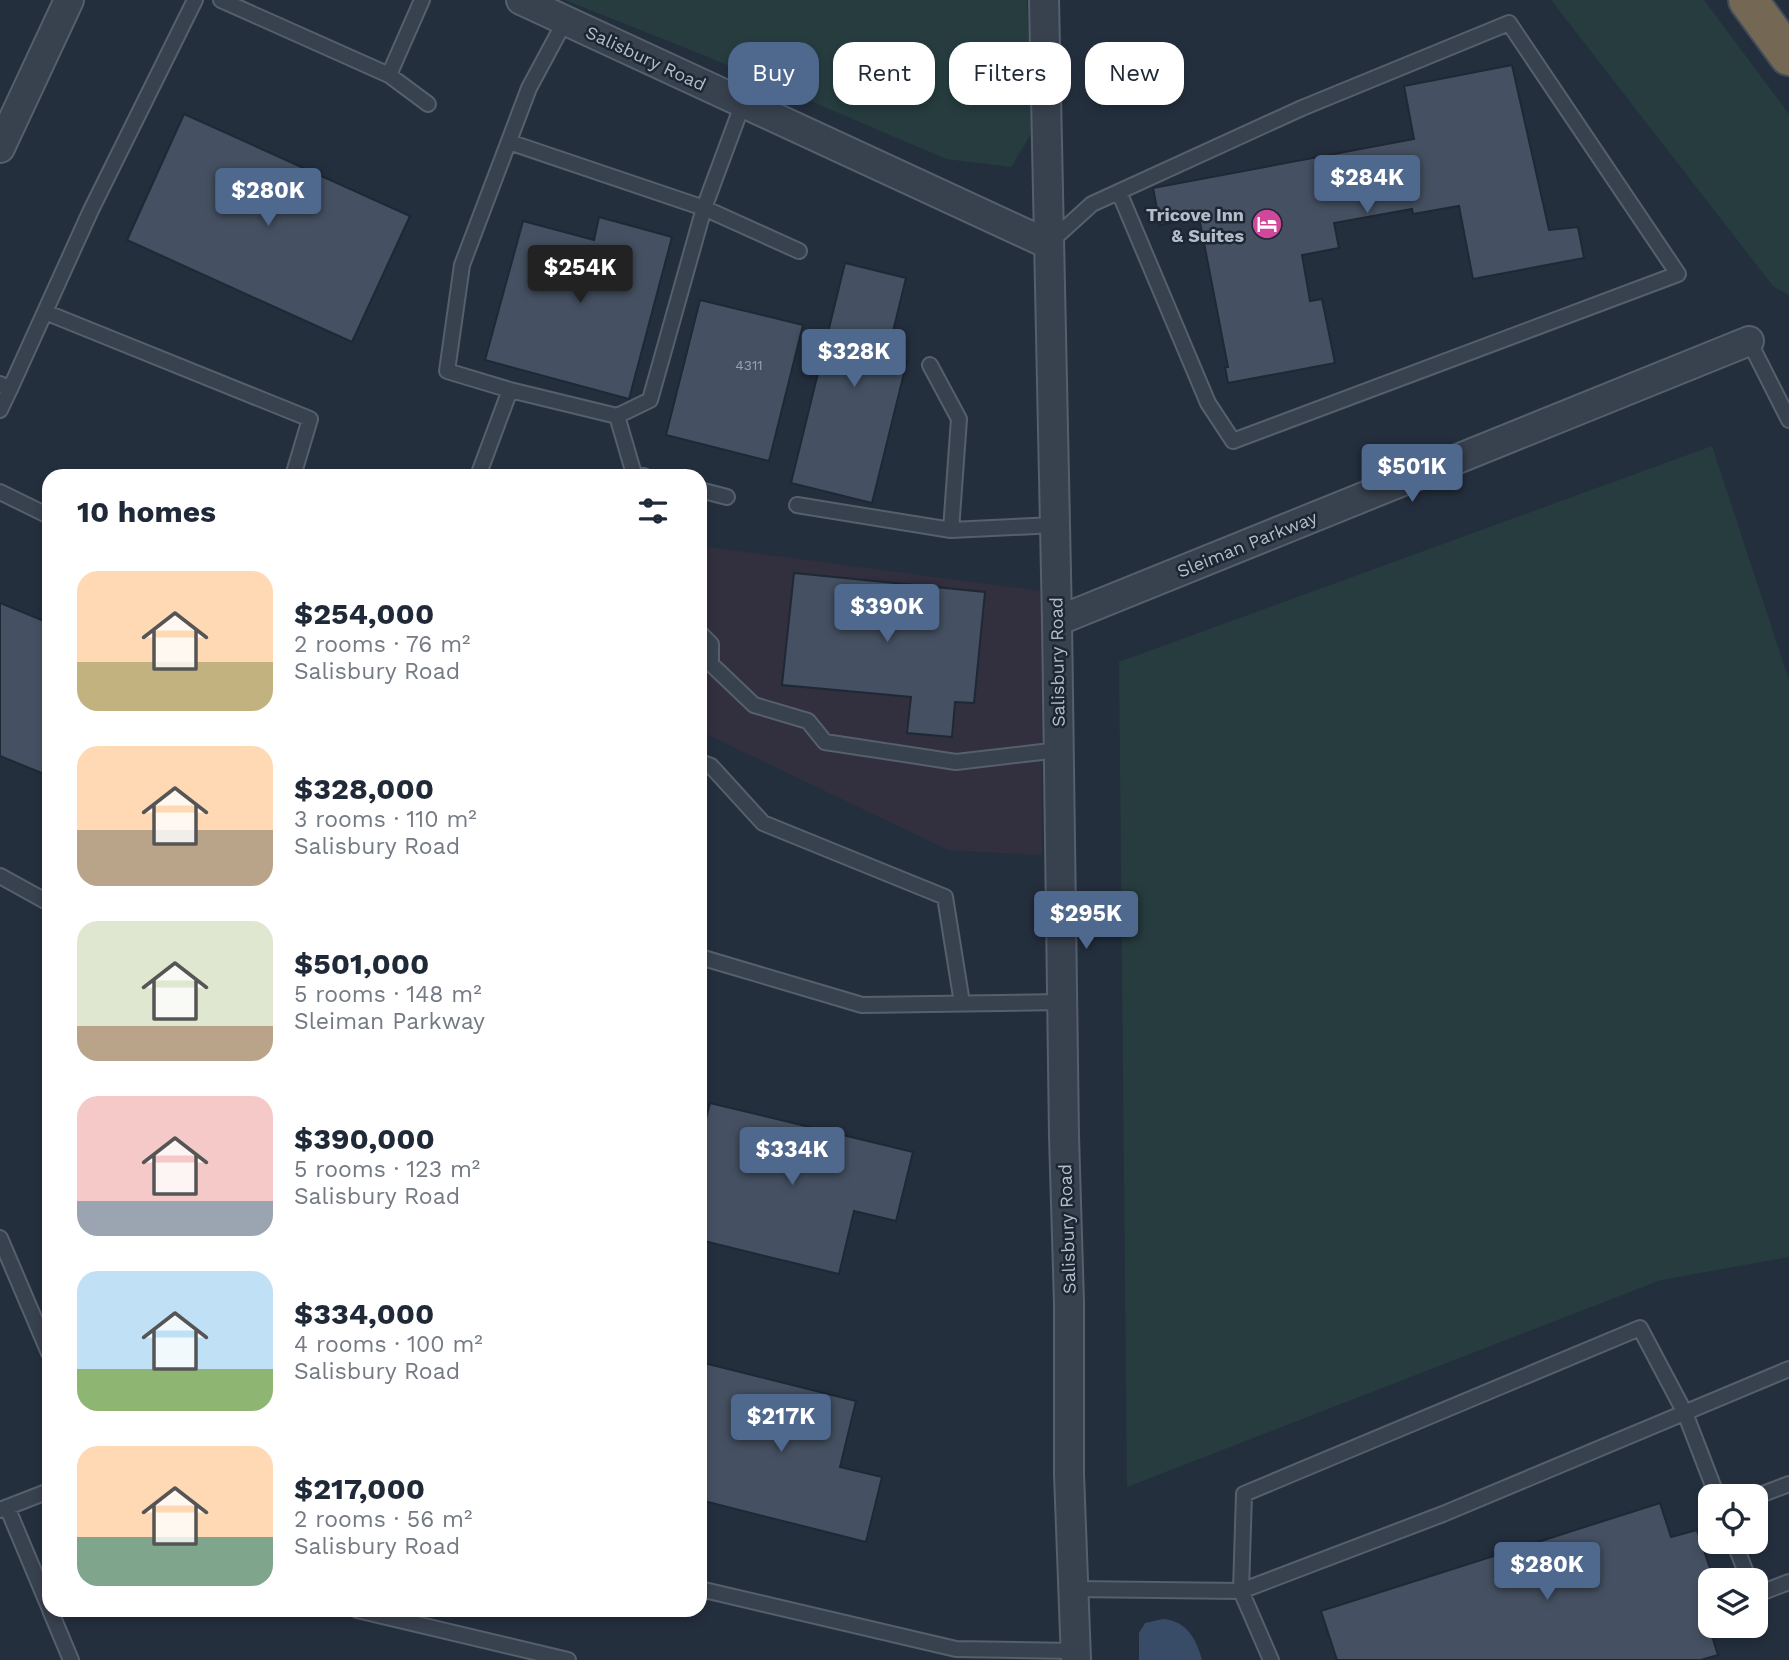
<!DOCTYPE html>
<meta charset="utf-8">
<style>
:root{--surface:#fff;--page:#f2f2f3;--text:#1f2937;--muted:#747a83;--accent:#4f688e}
body{margin:0;font-family:"Work Sans",sans-serif;background:var(--page);color:var(--text);height:100vh;display:flex;flex-direction:column;font-size:26px;white-space:nowrap}
*{box-sizing:border-box;margin:0}
p{font-size:23px;color:var(--muted)}
.icon{flex:none;width:38px;height:38px;fill:none;stroke:currentColor;stroke-width:2;stroke-linecap:round;stroke-linejoin:round}
.map{position:relative;flex:1;overflow:hidden}
.side{position:absolute;left:42px;top:469px;width:665px;height:1148px;display:flex;flex-direction:column;background:var(--surface);border-radius:21px;box-shadow:0 4px 10px #0003}
.side>*{flex:none}
.guide{position:absolute;left:728px;top:42px;width:665px;height:63px;display:flex;gap:14px}
.tools{position:absolute;left:1698px;top:1484px;display:grid;gap:14px}
.tools a{display:grid;place-items:center;width:70px;height:70px;border-radius:14px;background:var(--surface);box-shadow:0 4px 10px #0003;font-size:35px}
.price{position:absolute;translate:-50% -60px;padding:0 16px;border-radius:7px;background:var(--accent);color:#fff;font-size:23px;line-height:46px;filter:drop-shadow(0 2px 4px #0008)}
.price::after{content:'';position:absolute;left:50%;top:42px;width:21px;height:16px;margin-left:-10px;background:inherit;clip-path:polygon(0 0,100% 0,50% 100%)}
.price.on{background:#222;color:#fff}
ul{padding:0;list-style:none}
li{display:flex;align-items:center;gap:21px;height:175px;padding:0 35px}
li span{display:grid;place-items:center;flex:none;width:196px;height:140px;border-radius:21px;color:#555}
li>.icon{margin-inline-start:auto}
span .icon{width:84px;height:84px;fill:#fffc;stroke-width:1}
li b{font-size:30px}
h2{display:flex;justify-content:space-between;align-items:center;height:84px;padding:0 35px;font-size:30px}
.chip{padding:0 24px;border-radius:21px;background:var(--surface);box-shadow:0 4px 10px #0003;font-size:24px;line-height:63px}
.chip.on{background:var(--accent);color:#fff}
.map>svg:first-child{display:block}
.medical{fill:#32303f}
.green{fill:#263c3f}
.water{fill:#394c67}
.building{fill:#455162;stroke:#1f2835;stroke-width:2}
.lines{fill:none;stroke-linecap:round;stroke-linejoin:round}
.lane-casing{stroke:#565f6c;stroke-width:18}
.street-casing{stroke:#565f6c;stroke-width:32}
.highway-casing{stroke:#434c59;stroke-width:42}
.lane{stroke:#38414e;stroke-width:14}
.street{stroke:#38414e;stroke-width:28}
.highway{stroke:#746855;stroke-width:38}
.labels{text-anchor:middle;dominant-baseline:central;stroke-width:5;stroke-linejoin:round;paint-order:stroke}
.number-label{font-size:14px;fill:#98a1af}
.street-label{font-size:18px;fill:#b4bcc9;stroke:#1d2633}
.poi-label{font-size:18px;font-weight:bold;fill:#b4bcc9;stroke:#1d2633;text-anchor:end}
</style>
<div class="map">
<svg width="1789" height="1660" viewBox="0 0 1789 1660">
<rect width="100%" height="100%" fill="#242f3e"/>
<path class="medical" d="M700,546L1041,591L1042,855L948,850L700,731Z"/>
<path class="green" d="M565,0H1027L1034,129L1011,167L946,159L708,57Z
M1551,0H1704L1789,114V295L1773,286Z
M1712,446L1789,680V1257L1661,1280L1127,1487L1119,662Z"/>
<path class="water" d="M1163,1619C1187,1621 1196,1639 1202,1660H1139V1633L1145,1623Z"/>
<path class="building" d="M1512,65L1549,230L1578,227L1584,258L1473,279L1459,206L1413,214L1412,209L1334,223L1339,248L1302,255L1310,301L1322,299L1335,363L1228,383L1225,367H1228L1199,217L1160,225L1153,188L1414,139L1404,86Z
M184,114L410,216L352,342L127,240Z
M599,217L672,237L629,399L485,360L523,221L594,240Z
M845,263L906,278L887,356L907,361L872,503L791,483Z
M700,300L803,325L769,461L666,435Z
M794,573L985,592L974,703L955,702L952,737L907,733L911,697L782,685Z
M0,603L49,623V776L0,756Z
M710,1103L913,1152L896,1221L854,1211L839,1274L700,1240V1142Z
M700,1362L856,1401L840,1467L882,1477L866,1542L700,1500Z
M1660,1503L1671,1537L1697,1530L1714,1580H1710V1595L1700,1598L1718,1655L1701,1660H1337L1321,1611Z"/>
<g class="lines">
<g class="lane-casing">
<path id="lane" d="M221,0L389,75L422,0
M389,75L428,104
M509,142L704,208L799,251
M1049,243L1092,204L1302,108L1509,23L1678,274L1233,441L1208,403L1119,192
M45,312L310,419L293,476
M1749,341L1789,420
M930,365L959,419L951,530
M0,384L10,389L0,410
M10,389L91,210L195,0
M510,390L617,416
M478,476L510,390L447,371L462,265L529,88L565,21
M644,476L634,474L617,416L650,400L704,208L743,103
M700,490L727,497
M0,492L49,516
M797,505L951,530L1055,525
M700,633L711,644V664L754,705L808,721L825,742L956,762L1059,750
M700,762L711,766L763,823L945,897L962,1003
M0,876L49,903
M700,957L862,1005L1062,1002
M0,1238L49,1353
M1755,1497L1789,1484
M7,1507L49,1607
M0,1510L49,1491
M1734,1542L1749,1580
M700,1589L956,1649L1075,1651
M1073,1589L1241,1591L1443,1514L1789,1369
M1755,1595L1789,1582
M50,1610L71,1660
M357,1610L568,1660
M1271,1660L1241,1591L1244,1494L1640,1328L1685,1413L1717,1496"/>
</g>
<g class="street-casing">
<path id="street" d="M521,0L1048,244
M1044,0L1057,621L1064,1136L1069,1303V1474L1076,1660
M0,148L69,0
M1057,621L1749,341"/>
</g>
<g class="highway-casing">
<path id="highway" d="M1748,0L1789,56"/>
</g>
<use href="#lane" class="lane"/>
<use href="#street" class="street"/>
<use href="#highway" class="highway"/>
</g>
<defs>
<g id="hotel-disc" transform="scale(1.575)"><circle r="9.5" fill="#d1479c" stroke="#1d2633"/><path d="M-6-4.5h1.5V1H6V5H4.5V3h-9V5H-6ZM-4 0a1.8 1.8 0 1 1 3.6 0ZM.5 0V-2.5h3Q6-2.5 6 0Z" fill="#fff"/></g>
</defs>
<g fill-rule="evenodd">
<use href="#hotel-disc" x="1267" y="224"/>
</g>
<g class="labels">
<g class="number-label">
<text x="749" y="365">4311</text>
</g>
<g class="street-label">
<text transform="translate(646 58) rotate(25)">Salisbury Road</text>
<text transform="translate(1247 544) rotate(-22)">Sleiman Parkway</text>
<text transform="translate(1057 662) rotate(-91)">Salisbury Road</text>
<text transform="translate(1067 1229) rotate(-92)">Salisbury Road</text>
</g>
<g class="poi-label">
<text x="1244" y="214">Tricove Inn<tspan x="1244" dy="21">&amp; Suites</tspan></text>
</g>
</g>
</svg>
<div class="tools">
<a><svg class="icon" aria-label="locate" viewBox="0 0 24 24"><circle cx="12" cy="12" r="6"/><path d="M12 2v4M12 18v4M2 12h4M18 12h4"/></svg></a>
<a><svg class="icon" aria-label="layers" viewBox="0 0 24 24"><path d="M12 4l9 5-9 5-9-5zM3 14l9 5 9-5"/></svg></a>
</div>
<b class="price" style="left:1367px;top:215px">$284K</b>
<b class="price" style="left:268px;top:228px">$280K</b>
<b class="price on" style="left:580px;top:305px">$254K</b>
<b class="price" style="left:854px;top:389px">$328K</b>
<b class="price" style="left:1412px;top:504px">$501K</b>
<b class="price" style="left:887px;top:644px">$390K</b>
<b class="price" style="left:1086px;top:951px">$295K</b>
<b class="price" style="left:792px;top:1187px">$334K</b>
<b class="price" style="left:781px;top:1454px">$217K</b>
<b class="price" style="left:1547px;top:1602px">$280K</b>
<div class="guide">
<a class="chip on">Buy</a>
<a class="chip">Rent</a>
<a class="chip">Filters</a>
<a class="chip">New</a>
</div>
<section class="side">
<h2>10 homes<svg class="icon" aria-label="filters" viewBox="0 0 24 24"><path d="M4 7h16M4 17h16"/><circle cx="9" cy="7" r="2"/><circle cx="15" cy="17" r="2"/></svg></h2>
<ul>
<li><span style="background:linear-gradient(#ffd9b3 65%,#c2b280 0)"><svg class="icon" aria-label="home" viewBox="0 0 24 24"><path d="M3 11l9-7 9 7M6 9v11h12V9"/></svg></span><div><b>$254,000</b><p>2 rooms · 76 m²</p><p>Salisbury Road</p></div></li>
<li><span style="background:linear-gradient(#ffd9b3 60%,#b9a48a 0)"><svg class="icon" aria-label="home" viewBox="0 0 24 24"><path d="M3 11l9-7 9 7M6 9v11h12V9"/></svg></span><div><b>$328,000</b><p>3 rooms · 110 m²</p><p>Salisbury Road</p></div></li>
<li><span style="background:linear-gradient(#dfe7d0 75%,#b9a48a 0)"><svg class="icon" aria-label="home" viewBox="0 0 24 24"><path d="M3 11l9-7 9 7M6 9v11h12V9"/></svg></span><div><b>$501,000</b><p>5 rooms · 148 m²</p><p>Sleiman Parkway</p></div></li>
<li><span style="background:linear-gradient(#f6c9c9 75%,#9aa5b1 0)"><svg class="icon" aria-label="home" viewBox="0 0 24 24"><path d="M3 11l9-7 9 7M6 9v11h12V9"/></svg></span><div><b>$390,000</b><p>5 rooms · 123 m²</p><p>Salisbury Road</p></div></li>
<li><span style="background:linear-gradient(#bfe0f5 70%,#8fb573 0)"><svg class="icon" aria-label="home" viewBox="0 0 24 24"><path d="M3 11l9-7 9 7M6 9v11h12V9"/></svg></span><div><b>$334,000</b><p>4 rooms · 100 m²</p><p>Salisbury Road</p></div></li>
<li><span style="background:linear-gradient(#ffd9b3 65%,#7fa58c 0)"><svg class="icon" aria-label="home" viewBox="0 0 24 24"><path d="M3 11l9-7 9 7M6 9v11h12V9"/></svg></span><div><b>$217,000</b><p>2 rooms · 56 m²</p><p>Salisbury Road</p></div></li>
</ul>
</section>
</div>
